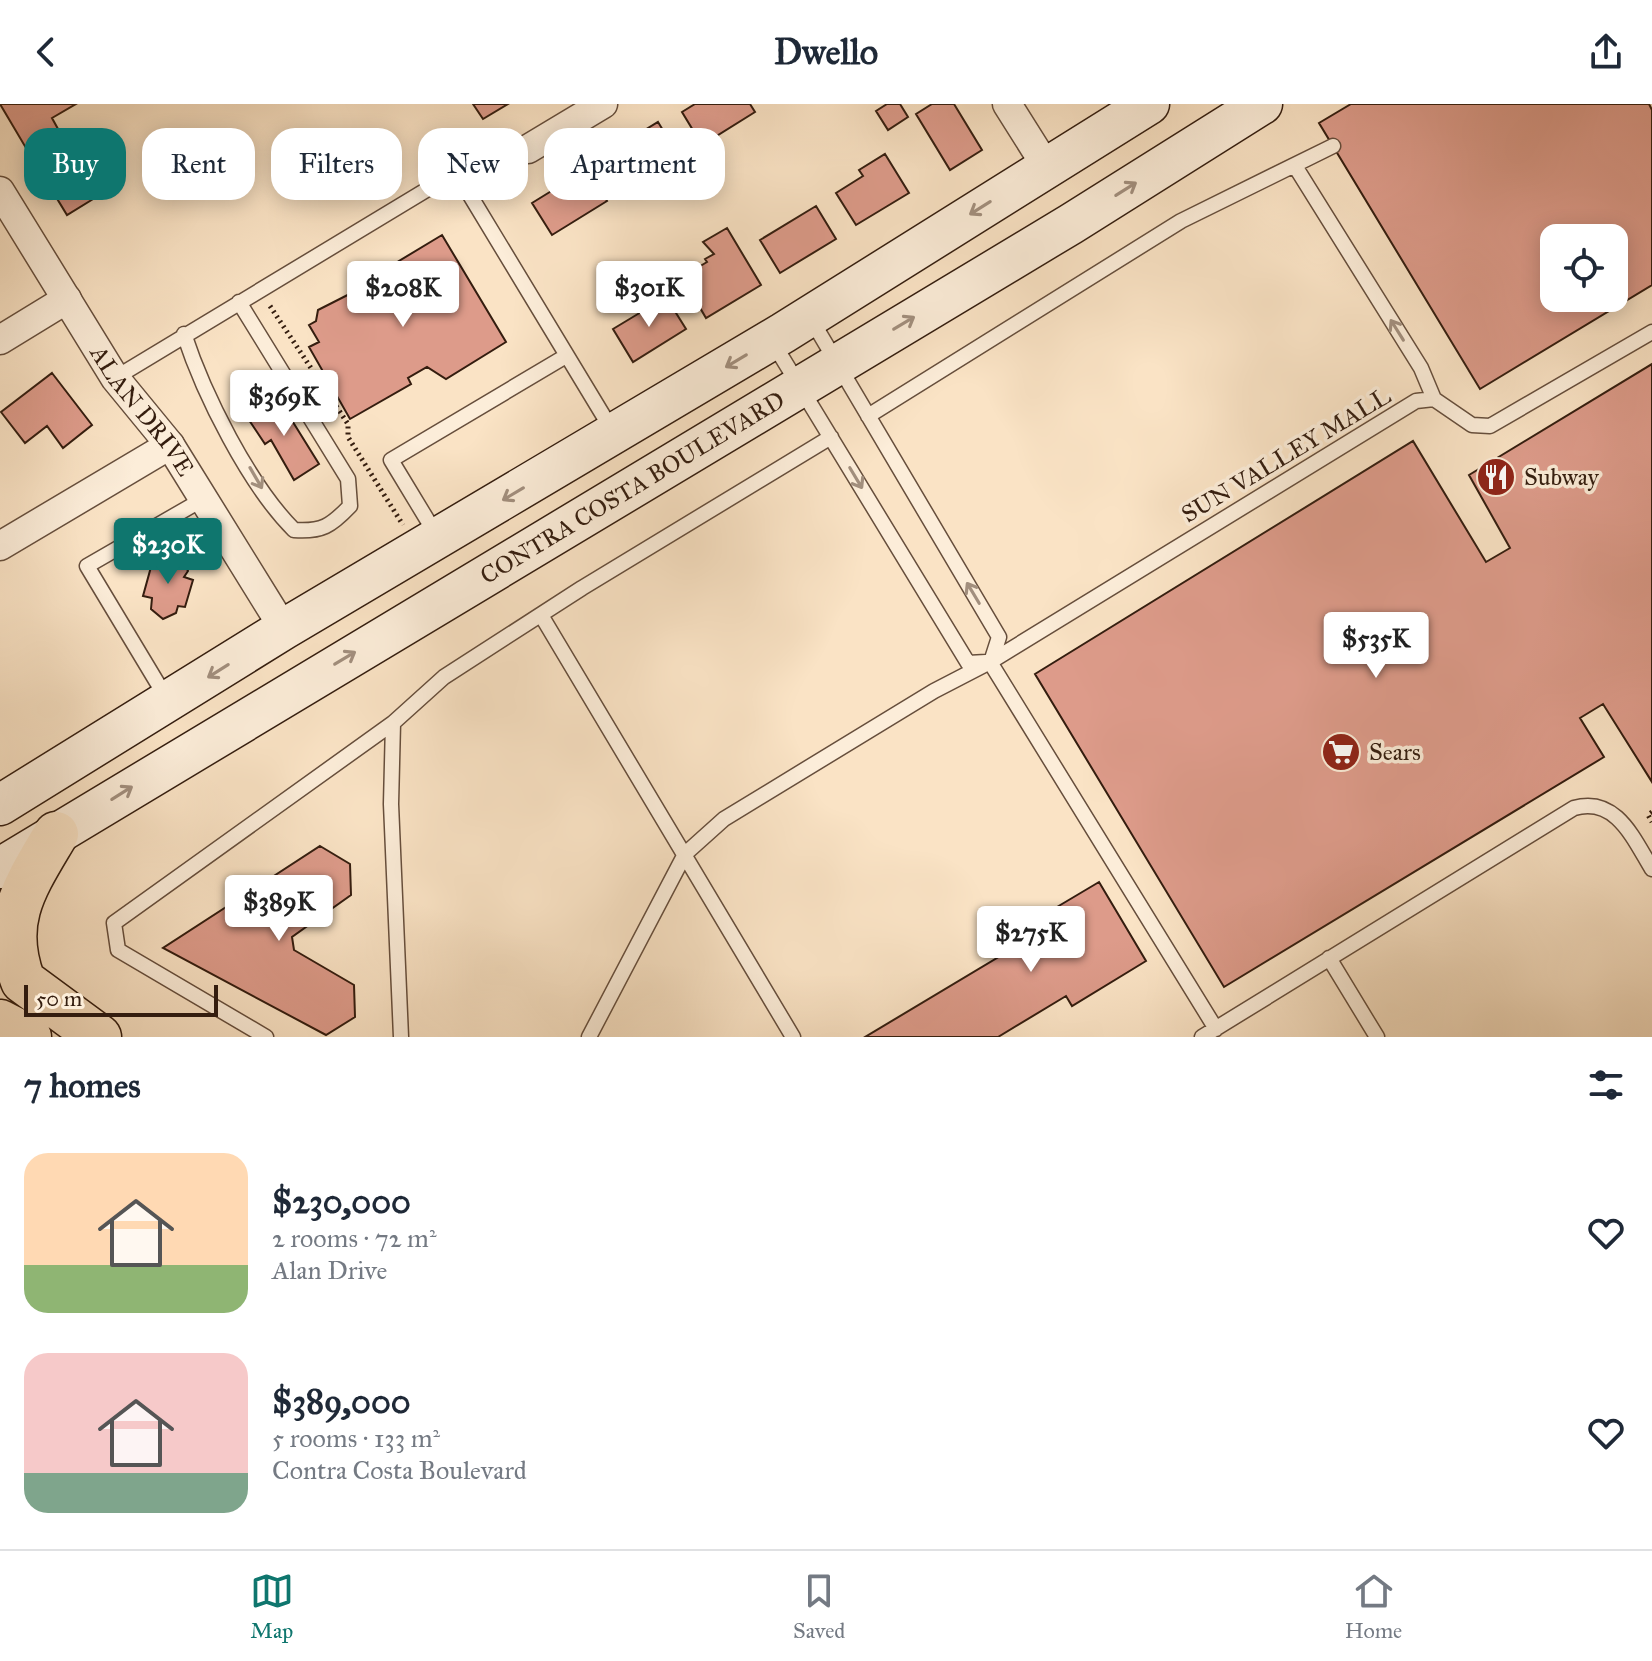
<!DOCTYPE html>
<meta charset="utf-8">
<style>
:root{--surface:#fff;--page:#f6f6f7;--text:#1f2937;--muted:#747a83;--line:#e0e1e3;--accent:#0f766e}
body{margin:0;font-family:"IM FELL Great Primer",serif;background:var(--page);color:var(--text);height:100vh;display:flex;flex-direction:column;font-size:30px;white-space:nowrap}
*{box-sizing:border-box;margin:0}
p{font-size:26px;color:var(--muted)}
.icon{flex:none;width:44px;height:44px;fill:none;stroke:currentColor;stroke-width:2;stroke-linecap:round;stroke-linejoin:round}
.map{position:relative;height:933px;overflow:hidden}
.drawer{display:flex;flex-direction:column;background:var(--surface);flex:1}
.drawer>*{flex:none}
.banner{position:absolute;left:24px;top:24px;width:800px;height:72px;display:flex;gap:16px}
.buttons{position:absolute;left:1540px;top:120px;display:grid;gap:16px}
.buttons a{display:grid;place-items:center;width:88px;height:88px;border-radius:16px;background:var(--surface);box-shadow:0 4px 20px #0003;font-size:40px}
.scale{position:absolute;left:24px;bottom:20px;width:194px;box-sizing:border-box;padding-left:8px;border:4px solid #341d0f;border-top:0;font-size:22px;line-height:28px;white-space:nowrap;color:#341d0f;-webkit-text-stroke:6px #fcedd9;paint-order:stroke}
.price{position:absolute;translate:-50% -68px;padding:0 18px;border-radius:8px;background:#fff;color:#222;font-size:26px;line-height:52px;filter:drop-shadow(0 2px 4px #0008)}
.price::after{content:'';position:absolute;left:50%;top:48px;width:24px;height:18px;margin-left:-12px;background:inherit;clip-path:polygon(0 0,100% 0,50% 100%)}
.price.selected{background:var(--accent);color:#fff}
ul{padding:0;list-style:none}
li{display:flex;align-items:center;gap:24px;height:200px;padding:0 24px}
li span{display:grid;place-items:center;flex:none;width:224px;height:160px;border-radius:24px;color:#555}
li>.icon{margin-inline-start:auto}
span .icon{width:96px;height:96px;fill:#fffc;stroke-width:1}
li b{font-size:34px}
h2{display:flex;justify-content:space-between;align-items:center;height:96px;padding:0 24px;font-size:34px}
.tag{padding:0 28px;border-radius:24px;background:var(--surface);box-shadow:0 4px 20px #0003;font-size:28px;line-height:72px}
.tag.selected{background:var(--accent);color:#fff}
header{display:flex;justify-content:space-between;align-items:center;height:104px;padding:0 24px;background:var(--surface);font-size:36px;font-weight:800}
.tabs{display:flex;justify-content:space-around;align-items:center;height:112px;border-top:2px solid var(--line);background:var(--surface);font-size:22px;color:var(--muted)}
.tabs a{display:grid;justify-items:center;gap:4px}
.tabs .selected{color:var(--accent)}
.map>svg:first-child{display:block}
.building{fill:#dd9b8a;stroke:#341d0f;stroke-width:2;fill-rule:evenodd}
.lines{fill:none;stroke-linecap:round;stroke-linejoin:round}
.lane-casing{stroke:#664e3c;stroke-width:17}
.street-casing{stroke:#664e3c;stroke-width:31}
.secondary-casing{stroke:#341d0f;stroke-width:43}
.primary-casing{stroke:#341d0f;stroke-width:47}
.path{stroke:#341d0f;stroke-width:5;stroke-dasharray:2 4;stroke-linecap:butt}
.lane{stroke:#fcedd9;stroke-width:14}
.street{stroke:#fcedd9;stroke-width:28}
.secondary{stroke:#fcedd9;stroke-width:40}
.primary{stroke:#fae3c5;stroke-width:44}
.oneway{stroke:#a28f7e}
.labels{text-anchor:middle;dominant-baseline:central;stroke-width:7;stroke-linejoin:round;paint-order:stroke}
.street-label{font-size:24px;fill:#341d0f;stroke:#fcedd9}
.poi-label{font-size:24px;fill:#341d0f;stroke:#fcedd9;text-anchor:start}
</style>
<header><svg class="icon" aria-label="back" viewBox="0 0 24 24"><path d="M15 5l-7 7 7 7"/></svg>Dwello<svg class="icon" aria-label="share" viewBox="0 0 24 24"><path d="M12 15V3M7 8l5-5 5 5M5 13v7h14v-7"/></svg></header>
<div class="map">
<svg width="1652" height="933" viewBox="0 0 1652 933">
<rect width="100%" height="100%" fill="#fae3c5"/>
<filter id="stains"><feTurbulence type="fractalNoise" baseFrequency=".0025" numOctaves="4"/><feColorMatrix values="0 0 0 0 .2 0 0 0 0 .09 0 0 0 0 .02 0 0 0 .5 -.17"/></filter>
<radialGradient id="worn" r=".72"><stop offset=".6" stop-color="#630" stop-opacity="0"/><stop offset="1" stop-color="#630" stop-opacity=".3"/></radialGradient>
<path class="building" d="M0,0H76L52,14L58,25L26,44Z
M473,0H508L483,15Z
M695,0H750L755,8L702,41L682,8Z
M887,0H900L908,13L888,26L876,7Z
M932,0H954L982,46L950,66L916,10Z
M1351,0H1649L1652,6V181L1480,285L1319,19ZM1554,134H1614V194H1554Z
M658,18L678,51L625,83L604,51Z
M81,27L92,46L76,56L98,92L67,111L33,55Z
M885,50L909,89L856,121L836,89L863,72L859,66Z
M587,65L607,97L552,131L532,99Z
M816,102L836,135L780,169L760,136Z
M727,124L761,181L706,214L682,173L707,158L705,155L714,150L703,138Z
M442,131L506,238L446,275L427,263L408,274L411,280L350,315L309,243L319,238L309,221L316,217L318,206L387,171L384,166Z
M666,193L686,225L633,258L613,225Z
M1652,260V678L1603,600L1580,614L1604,653L1224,883L1035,570L1413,337L1486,458L1510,444L1469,371Z
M52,269L92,321L63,344L47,322L25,339L1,308Z
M278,294L319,360L294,376L271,336L265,340L247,313Z
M172,450L181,452L188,467L184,473L193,476L185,503L178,502L176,509L163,515L151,505L152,494L143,492L151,463Z
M320,742L350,760L351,791L292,833L294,846L354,881L355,913L326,931L163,844Z
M1099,778L1146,857L1072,902L1066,892L998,933H865L1027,836L1020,825Z"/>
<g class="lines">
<g class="lane-casing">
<path id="lane" d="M1295,62L1421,264L1434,295
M811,215L999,533L991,558
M184,230C204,291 249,381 294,426C322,428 331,422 350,402L348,375L239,198
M772,237L968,559L986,558
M115,274L456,68L612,326
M868,312L1181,117L1333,42
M437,432L391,356L566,252
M541,511L793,933
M990,558L1216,925
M167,595L87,462L205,394
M393,619L391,700L401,933
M1329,854L1377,933
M266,933L118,846L114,819L393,619L444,573L582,484L831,333
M589,933L685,750L724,715L934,587L990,558L1416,297L1434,295L1472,321L1490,322L1652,228
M1202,933L1574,704C1616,692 1633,734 1652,765"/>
</g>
<g class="street-casing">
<g id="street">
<path d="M1007,0L1046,62"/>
<path d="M528,45L603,0"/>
<path id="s1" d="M0,87L115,274L170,341L284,525"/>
<path d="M0,236L67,195"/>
<path d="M0,442L170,341"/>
</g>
</g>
<g class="secondary-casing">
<g id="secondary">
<path d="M0,701L284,525L783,229L1149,0"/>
<path id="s2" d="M0,764L1071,120L1262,0"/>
</g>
</g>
<g class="primary-casing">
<path id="primary" d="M56,730C26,781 0,816 23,877L99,933
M0,918L29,933"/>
</g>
<path class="path" d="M270,202L348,320V333L403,421
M1652,708L1648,711L1652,718"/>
<use href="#lane" class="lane"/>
<use href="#street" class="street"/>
<use href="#secondary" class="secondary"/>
<use href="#primary" class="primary"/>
</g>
<defs><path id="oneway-shaft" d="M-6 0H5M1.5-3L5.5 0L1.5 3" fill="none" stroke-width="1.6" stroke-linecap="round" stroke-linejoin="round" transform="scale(2)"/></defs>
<g class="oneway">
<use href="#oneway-shaft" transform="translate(1126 85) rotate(-32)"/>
<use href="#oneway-shaft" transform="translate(980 104) rotate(148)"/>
<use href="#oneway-shaft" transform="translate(904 219) rotate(-31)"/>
<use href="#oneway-shaft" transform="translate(1397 226) rotate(-122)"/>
<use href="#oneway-shaft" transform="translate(736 257) rotate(149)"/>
<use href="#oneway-shaft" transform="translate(256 374) rotate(60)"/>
<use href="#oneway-shaft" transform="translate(856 374) rotate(59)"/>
<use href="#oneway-shaft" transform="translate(513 390) rotate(149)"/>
<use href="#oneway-shaft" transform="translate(973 489) rotate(-121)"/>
<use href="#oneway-shaft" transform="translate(345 554) rotate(-31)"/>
<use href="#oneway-shaft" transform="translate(218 567) rotate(148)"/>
<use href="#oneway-shaft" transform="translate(122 689) rotate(-32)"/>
</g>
<defs>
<g id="restaurant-disc" transform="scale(2)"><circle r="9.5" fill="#8f2418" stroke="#fcedd9"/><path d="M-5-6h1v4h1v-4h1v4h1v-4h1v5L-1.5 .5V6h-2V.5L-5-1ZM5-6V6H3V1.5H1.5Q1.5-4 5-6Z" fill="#fff"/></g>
<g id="supermarket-disc" transform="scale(2)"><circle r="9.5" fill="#8f2418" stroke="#fcedd9"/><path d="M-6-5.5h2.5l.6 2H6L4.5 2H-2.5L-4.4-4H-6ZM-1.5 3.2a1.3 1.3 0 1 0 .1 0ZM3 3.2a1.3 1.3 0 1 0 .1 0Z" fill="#fff"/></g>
</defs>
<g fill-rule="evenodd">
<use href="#restaurant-disc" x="1496" y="373"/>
<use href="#supermarket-disc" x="1341" y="648"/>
</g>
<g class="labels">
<g class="street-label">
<text stroke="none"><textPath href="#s1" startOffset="262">ALAN DRIVE</textPath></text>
<text transform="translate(1286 351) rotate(-31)">SUN VALLEY MALL</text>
<text stroke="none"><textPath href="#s2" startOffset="738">CONTRA COSTA BOULEVARD</textPath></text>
</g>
<g class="poi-label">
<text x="1524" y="373">Subway</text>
<text x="1369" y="648">Sears</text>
</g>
</g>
<rect width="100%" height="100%" filter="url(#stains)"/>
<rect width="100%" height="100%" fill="url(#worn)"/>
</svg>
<div class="buttons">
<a><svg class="icon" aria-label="locate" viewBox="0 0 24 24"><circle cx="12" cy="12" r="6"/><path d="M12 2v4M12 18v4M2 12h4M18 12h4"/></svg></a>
</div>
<div class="scale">50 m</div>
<b class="price" style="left:403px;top:225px">$208K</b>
<b class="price" style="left:649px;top:225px">$301K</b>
<b class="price" style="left:284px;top:334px">$369K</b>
<b class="price selected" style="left:168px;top:482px">$230K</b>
<b class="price" style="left:1376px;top:576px">$535K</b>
<b class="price" style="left:279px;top:839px">$389K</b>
<b class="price" style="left:1031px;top:870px">$275K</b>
<div class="banner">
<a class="tag selected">Buy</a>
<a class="tag">Rent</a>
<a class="tag">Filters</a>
<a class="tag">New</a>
<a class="tag">Apartment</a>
</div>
</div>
<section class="drawer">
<h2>7 homes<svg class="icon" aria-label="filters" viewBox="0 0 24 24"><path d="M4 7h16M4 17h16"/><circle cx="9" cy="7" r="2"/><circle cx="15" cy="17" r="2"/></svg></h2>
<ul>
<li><span style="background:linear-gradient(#ffd9b3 70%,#8fb573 0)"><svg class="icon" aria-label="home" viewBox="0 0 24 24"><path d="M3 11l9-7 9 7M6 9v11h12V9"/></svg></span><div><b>$230,000</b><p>2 rooms · 72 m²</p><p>Alan Drive</p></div><svg class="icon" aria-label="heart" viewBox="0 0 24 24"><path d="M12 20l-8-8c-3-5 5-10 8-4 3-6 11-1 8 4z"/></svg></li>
<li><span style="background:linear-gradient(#f6c9c9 75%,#7fa58c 0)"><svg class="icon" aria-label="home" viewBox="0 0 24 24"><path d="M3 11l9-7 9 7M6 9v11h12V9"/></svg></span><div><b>$389,000</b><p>5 rooms · 133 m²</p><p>Contra Costa Boulevard</p></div><svg class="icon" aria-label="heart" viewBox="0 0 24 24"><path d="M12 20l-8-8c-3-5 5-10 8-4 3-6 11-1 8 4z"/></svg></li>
</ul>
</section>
<nav class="tabs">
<a class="selected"><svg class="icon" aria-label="map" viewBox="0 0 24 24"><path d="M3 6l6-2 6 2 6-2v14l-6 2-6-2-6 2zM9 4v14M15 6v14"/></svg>Map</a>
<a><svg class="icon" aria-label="saved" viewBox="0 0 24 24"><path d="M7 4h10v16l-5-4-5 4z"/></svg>Saved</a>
<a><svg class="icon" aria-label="home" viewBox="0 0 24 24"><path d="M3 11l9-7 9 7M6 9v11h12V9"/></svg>Home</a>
</nav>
